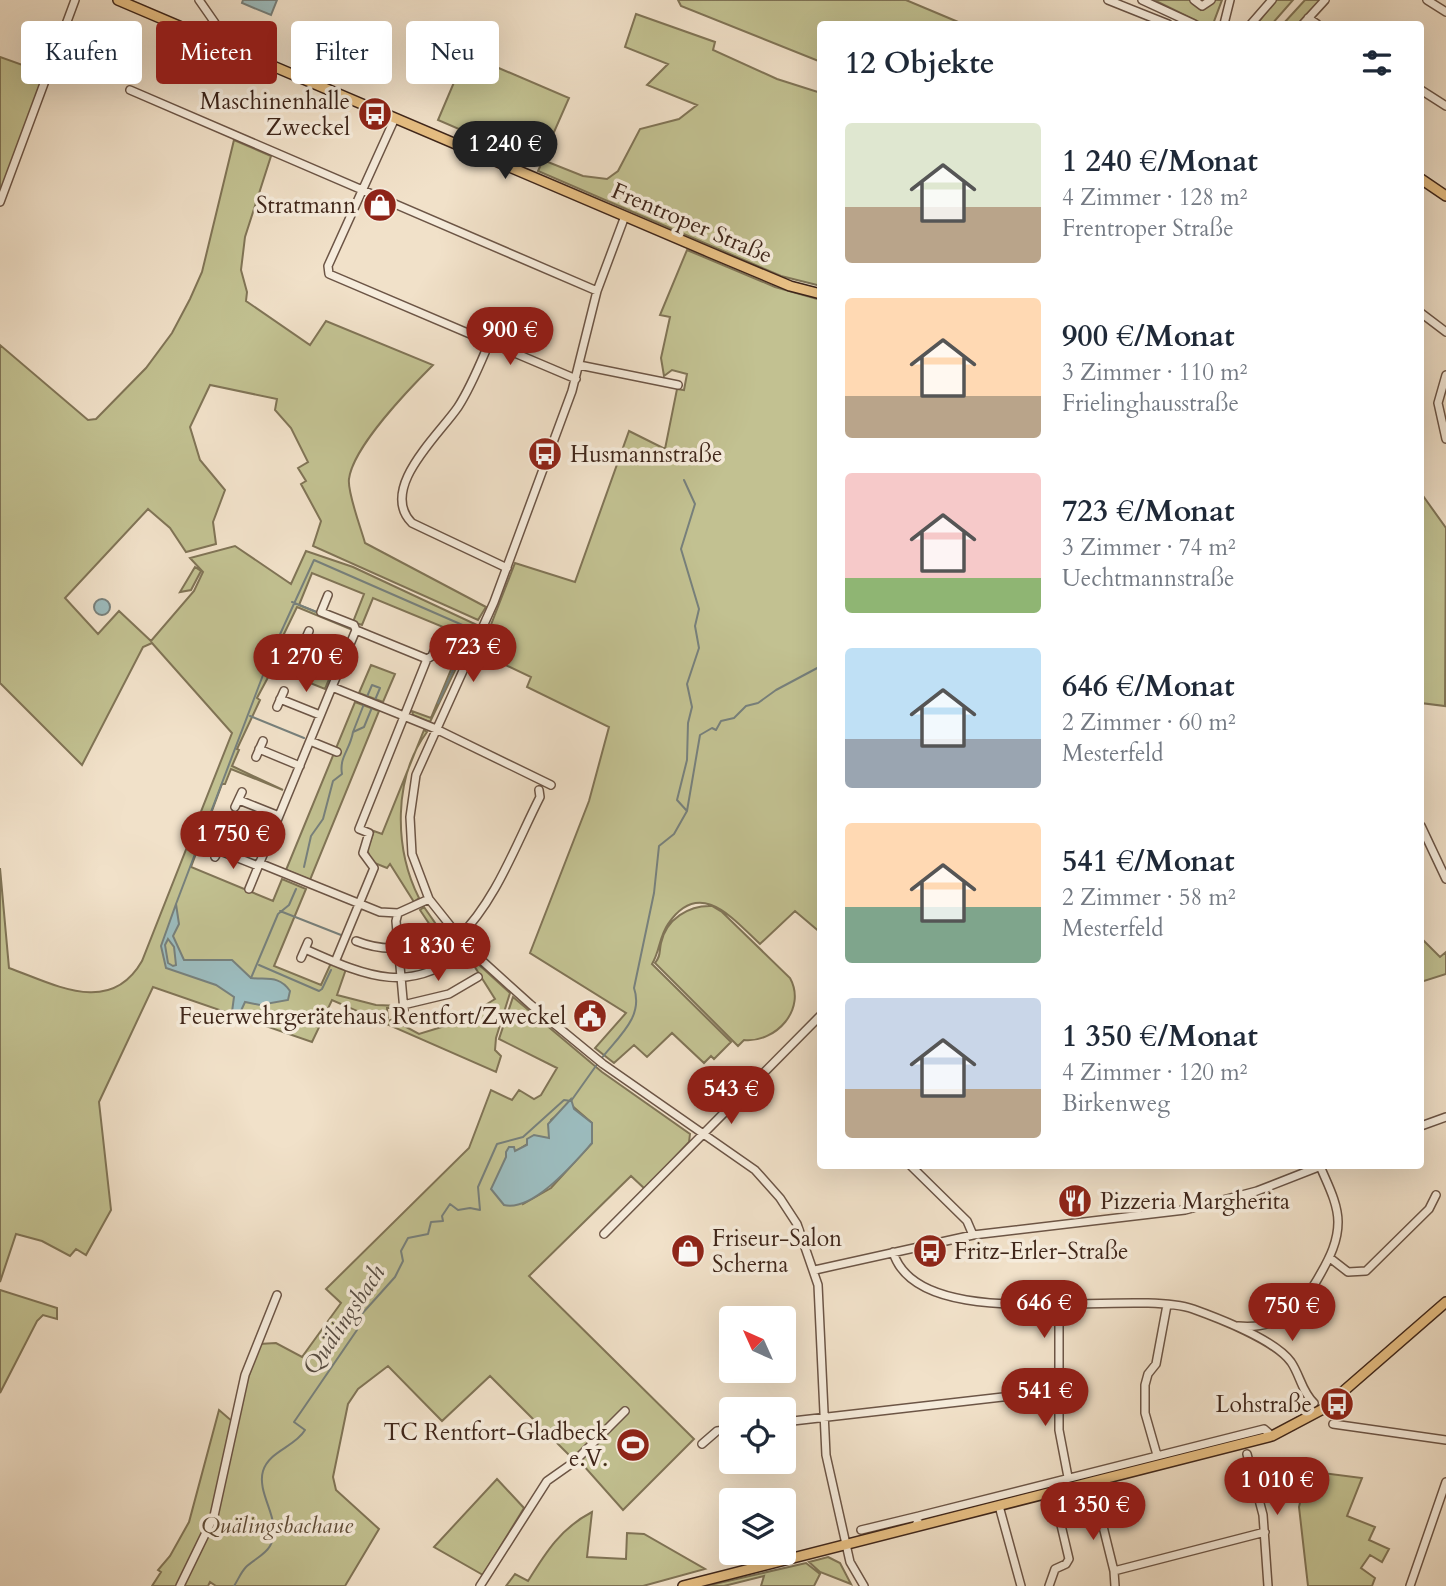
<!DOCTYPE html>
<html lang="de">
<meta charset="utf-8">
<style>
:root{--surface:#fff;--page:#f6f6f7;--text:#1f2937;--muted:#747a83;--accent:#8f2418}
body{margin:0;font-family:Cardo,serif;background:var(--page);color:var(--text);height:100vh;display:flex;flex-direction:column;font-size:26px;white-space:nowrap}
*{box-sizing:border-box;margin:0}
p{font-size:23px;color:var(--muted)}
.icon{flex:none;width:38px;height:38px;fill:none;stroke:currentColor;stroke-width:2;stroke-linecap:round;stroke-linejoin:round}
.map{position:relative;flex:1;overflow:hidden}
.side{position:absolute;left:817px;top:21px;width:607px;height:1148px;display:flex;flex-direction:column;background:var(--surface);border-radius:7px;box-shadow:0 7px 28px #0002}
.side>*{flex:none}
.banner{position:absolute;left:21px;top:21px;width:665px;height:63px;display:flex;gap:14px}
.needle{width:46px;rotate:315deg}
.buttons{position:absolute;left:719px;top:1306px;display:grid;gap:14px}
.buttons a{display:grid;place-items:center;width:77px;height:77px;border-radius:7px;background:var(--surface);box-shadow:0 7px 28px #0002;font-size:35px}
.price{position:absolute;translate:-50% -60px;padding:0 16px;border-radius:24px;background:var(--accent);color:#fff;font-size:23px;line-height:46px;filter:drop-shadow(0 2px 4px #0008)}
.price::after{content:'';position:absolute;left:50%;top:42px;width:21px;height:16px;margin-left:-10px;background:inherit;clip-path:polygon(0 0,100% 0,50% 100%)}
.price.current{background:#222;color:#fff}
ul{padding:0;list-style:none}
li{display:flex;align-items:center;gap:21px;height:175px;padding:0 28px}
li span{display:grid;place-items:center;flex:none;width:196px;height:140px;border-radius:7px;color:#555}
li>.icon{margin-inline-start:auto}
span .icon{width:84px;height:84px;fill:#fffc;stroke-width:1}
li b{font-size:30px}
h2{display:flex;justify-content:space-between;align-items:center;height:84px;padding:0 28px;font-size:30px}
.chip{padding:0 24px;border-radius:7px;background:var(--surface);box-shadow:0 7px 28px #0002;font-size:24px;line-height:63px}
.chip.current{background:var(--accent);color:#fff}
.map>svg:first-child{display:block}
.green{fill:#c2c191;stroke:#807456;stroke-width:2;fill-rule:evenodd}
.water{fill:#9cbcbe;stroke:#77807c;stroke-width:2;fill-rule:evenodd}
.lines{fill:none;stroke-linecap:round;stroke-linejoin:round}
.stream{stroke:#77807c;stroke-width:2}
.minor-casing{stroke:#6c5546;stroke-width:10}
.major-casing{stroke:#3f261a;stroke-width:12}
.minor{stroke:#f6ecdc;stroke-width:7}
.major{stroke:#e8c084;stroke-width:9}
.labels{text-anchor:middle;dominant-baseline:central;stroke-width:7;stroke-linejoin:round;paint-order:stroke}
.poi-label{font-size:23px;fill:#3f261a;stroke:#f6ecdc;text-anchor:end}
.street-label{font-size:23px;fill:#3f261a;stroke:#f6ecdc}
.park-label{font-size:23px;font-style:italic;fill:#604d38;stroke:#f6ecdc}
.water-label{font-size:24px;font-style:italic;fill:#564c43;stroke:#f6ecdc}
</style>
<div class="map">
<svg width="1446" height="1586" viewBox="0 0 1446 1586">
<rect width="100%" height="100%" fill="#f1e1c9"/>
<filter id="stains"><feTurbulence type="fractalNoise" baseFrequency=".00286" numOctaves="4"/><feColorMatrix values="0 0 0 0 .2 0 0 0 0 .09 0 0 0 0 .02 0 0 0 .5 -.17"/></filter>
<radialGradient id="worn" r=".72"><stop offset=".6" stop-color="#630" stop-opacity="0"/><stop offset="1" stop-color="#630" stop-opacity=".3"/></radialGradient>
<path class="green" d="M678,0H906L963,24H821V62L681,6Z
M1154,0H1191L1201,10L1215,0H1222L1213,24H1203Z
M1276,0H1293L1272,24H1257Z
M1305,0H1321L1299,24H1283Z
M636,14L715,42L713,50L777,79L821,93V286L781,276L538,171L543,160L583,176L607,179L618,171L640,129L679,119L697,105L647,85L668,64L625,47Z
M466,54L569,98L540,164L438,120Z
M0,57L45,73L0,193Z
M234,140L271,156L245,237L241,270L247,292L246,301L310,345L326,321L433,365C410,388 353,447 349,479C347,492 361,528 365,543L486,607L478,620L313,546L321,521L301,484L306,481L298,468L308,462L291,428L275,410L277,399L210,385L190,427L200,460L225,490L213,522L216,544L186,552L170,528L148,509L65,598L98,634L119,611L151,641L194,591L203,572L190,558L235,546L291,584L306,551L353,567L477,625L430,722L413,715L412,711L431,718L465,636L373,598L362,625L353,622L364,594L312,573L299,605L351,626L350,629L297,607L282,638L285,639L278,655L330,677L325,689L273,668L257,698L260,700L237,749L239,750L232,766L283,790L231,769L225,784H222L191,867L273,901L282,879L306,889L274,966L321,985L331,963L346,969L337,995L376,1005L401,1006L397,1012L395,1008H387L388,1021L399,1017L406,1027L419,1034L458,1022L495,999L466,953L510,993L496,1038L495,1050L501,1056L496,1072L332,1000L312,1042L153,987L99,1102L111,1210L86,1255L76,1249L70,1256L42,1241L16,1234L0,1282V868L9,968C54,984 110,1017 142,961L232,733L152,643L143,647L82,765L0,683V345L88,420L96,419L146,368L172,333L190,299L202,272Z
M687,250L775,287L821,300V933L795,911L760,944C733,919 700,877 668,924C659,937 660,951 652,964L731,1042L714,1059L711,1056L704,1063L672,1033L647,1057L634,1045L614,1063L595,1048L626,1013L530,953L589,801L609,727L527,687L531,677L480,653L515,563L575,582L629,431L665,449L677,389L684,390L687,374L672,370L664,376L661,358L670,317L660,315Z
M1421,493L1446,528L1445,706L1421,703Z
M195,567L201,571L191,590L180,592Z
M371,665L395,674L383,702L359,693Z
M355,702L379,711L310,880L286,870Z
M424,730L427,732C393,778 394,848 419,898L414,902L390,864L387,868L372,862L367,850L374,831L382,834Z
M712,906L722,912L790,978C807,1009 776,1043 744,1040L738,1046L655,963C661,956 659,952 661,943C666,919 689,905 712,906Z
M424,907L438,927L463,951L452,958L420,910Z
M1421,938L1440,957L1446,952V974L1421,982Z
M513,997L602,1072L690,1134L689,1142L645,1189L631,1176L529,1276L694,1439L623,1510L576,1457L573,1459L490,1376L442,1421L388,1366L358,1389L348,1404L333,1477L336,1490L379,1529L345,1586H216L210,1582L208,1586H182L216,1517L246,1384L259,1344L276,1343L302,1357L341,1303L326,1289L469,1148L491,1090L512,1100L519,1090L534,1099L541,1095L557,1068L499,1039ZM570,1104L592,1123V1143L551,1188L523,1204L507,1157L529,1143L549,1138L551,1120Z
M0,1290L57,1308V1319L43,1315L37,1321L0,1393Z
M219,1410L233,1422L212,1515L178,1586H152L161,1572L158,1570L170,1556L189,1522Z
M1307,1471L1362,1478L1347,1516L1375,1527L1369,1540L1389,1549L1382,1562L1370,1555L1361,1568L1375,1578L1372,1586H1308L1299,1507Z
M497,1479L524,1508L483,1575L434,1547Z
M592,1512L587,1557L626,1559L627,1533L644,1534L705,1569L643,1586H506L515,1574L528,1581C546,1552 561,1528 592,1512Z
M828,1557L840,1563L851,1584L820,1572L809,1562Z
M806,1563L820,1574L814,1586H761L764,1576L724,1586H706Z"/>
<path class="water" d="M243,0H277L271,15L242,3Z
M94 607a8 8 0 1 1 16 0a8 8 0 1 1-16 0Z
M176,904L179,924L173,936L184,960H232L251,978C267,980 279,975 290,991L288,1000L260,1005L245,1002L240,1013L232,1012L234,997L216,985L166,968L161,946ZM168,939L174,947L176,965L173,966L168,963L165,945Z
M571,1099L574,1109L592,1123V1143C574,1163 533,1212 504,1205L491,1189L506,1157V1152L509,1147H514L515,1151L527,1145V1139L534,1135L549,1138L548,1124Z"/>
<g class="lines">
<path class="stream" d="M292,602L319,613
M366,699L372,685L380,688L375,700
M250,716L304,738
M353,732L364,704
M687,811L700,735L712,728L716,730L721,721L734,718L746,706L758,703L776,690L821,666
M212,816L262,838
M304,867L311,836L323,819L333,781L342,774C339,757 350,750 353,732L364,727L373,705
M176,904L271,654L314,560L467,627L466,642L438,703
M280,911L341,935
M259,965L319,991L322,989L331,970
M251,978L278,914L289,905L296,889
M601,1059C618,1037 644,1017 634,988L654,893L659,846L674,834L687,811L677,800L687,760L688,723L692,707L687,684L699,648L695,626L699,609L681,549L695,504L684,480
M234,1586C238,1580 241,1572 246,1567C253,1560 265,1555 270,1546C284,1522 256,1495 263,1471C269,1451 295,1447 305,1430L294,1422L357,1330L360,1316L395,1277L403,1261L401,1251L408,1238L428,1234L431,1222L443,1221L442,1216L450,1204L458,1210L470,1208L480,1210L478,1187L497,1144L523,1137L564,1100L571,1101L598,1063"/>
<g class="minor-casing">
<path id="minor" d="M199,0L215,23V41
M1108,0L1168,24
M1142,0L1194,24
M1194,0L1202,6L1211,0
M1427,0L1446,12
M1308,18L1317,24
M1224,24L1230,0
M1251,24L1272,0
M1303,24L1325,0
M130,90L597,291
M1421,90L1446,106
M395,118L328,266L329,274L576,379
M0,202L75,0
M625,216L597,291L572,391L494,602L416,775L410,817L412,854L429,899L468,948L530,1004L603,1064L755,1170L780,1198L797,1224L818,1285L826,1455L850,1562L864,1586
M1421,313L1446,332
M489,343C480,364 471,387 458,407C439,435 378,489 412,523L507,568
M579,365L678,385
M1446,375L1438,403L1446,439
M328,595L321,612L354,625L356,630
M306,639L345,655
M302,647L309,631
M427,659L432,656L440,637
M332,687L356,630L427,659L359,829L369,833L363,853L374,868L335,962
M280,699L320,715
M277,707L284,691
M310,741L337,752
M259,749L300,766
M256,757L263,741
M239,800L279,816
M235,807L242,792
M1421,826L1446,879
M218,850L258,866
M215,857L222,842
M259,863L380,912L398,913L429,899
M249,889L332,687L436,729L551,785
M398,913L396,921L405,1022
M458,938C496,901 516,844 540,797L539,790
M356,941C384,952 408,950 435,937
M305,949C366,976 410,997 468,948
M301,958L308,942
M403,1005L449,994L478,977
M1421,1126L1446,1117
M911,1166L967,1221L973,1235
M604,1234L821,1015
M893,1252C919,1338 1127,1287 1193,1309C1218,1318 1275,1340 1291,1362C1300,1375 1302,1392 1314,1403
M1330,1258L1348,1272L1366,1271L1429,1209L1436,1195
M815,1270L973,1235L1185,1210L1257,1191L1321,1166
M1059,1305V1430L1068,1477
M1238,1326C1280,1330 1302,1308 1321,1273C1330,1257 1338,1241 1338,1222C1338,1203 1327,1183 1320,1166
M784,1422L1037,1393L1048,1388L1057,1374
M1333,1424L1446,1440
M702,1444L717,1431L732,1429
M1247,1454L1263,1515L1268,1586
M1157,1455L1145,1413V1385L1148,1374L1156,1364L1167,1305
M1095,1494L1114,1571L1115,1586
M999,1506L1021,1586
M916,1526L919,1516L1264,1429L1272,1436
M861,1530L919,1516
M1114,1571L1265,1532
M180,1586L214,1516L245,1375L277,1295
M480,1586L547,1481L574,1462L625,1411
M1049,1586L1055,1569L1066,1564L1069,1559L1053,1491
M1410,1586L1446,1482"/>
</g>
<g class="major-casing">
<path id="major" d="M118,0L709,252L790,286L821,294
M1421,179L1446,196
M683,1586L1272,1436L1323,1409L1446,1302"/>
</g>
<use href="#minor" class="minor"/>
<use href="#major" class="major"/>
</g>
<defs>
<g id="bus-disc" transform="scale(1.75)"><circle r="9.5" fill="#8f2418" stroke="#f6ecdc"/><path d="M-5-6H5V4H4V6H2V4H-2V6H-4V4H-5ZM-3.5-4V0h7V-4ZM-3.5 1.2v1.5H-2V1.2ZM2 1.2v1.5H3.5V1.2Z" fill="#fff"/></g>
<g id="shop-disc" transform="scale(1.75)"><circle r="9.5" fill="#8f2418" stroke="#f6ecdc"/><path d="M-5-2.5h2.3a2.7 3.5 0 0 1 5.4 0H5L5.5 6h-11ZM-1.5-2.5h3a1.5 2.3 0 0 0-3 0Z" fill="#fff"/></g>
<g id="civic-disc" transform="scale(1.75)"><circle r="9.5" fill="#8f2418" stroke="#f6ecdc"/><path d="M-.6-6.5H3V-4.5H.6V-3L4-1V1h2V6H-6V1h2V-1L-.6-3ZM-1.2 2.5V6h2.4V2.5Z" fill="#fff"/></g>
<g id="restaurant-disc" transform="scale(1.75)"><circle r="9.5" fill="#8f2418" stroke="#f6ecdc"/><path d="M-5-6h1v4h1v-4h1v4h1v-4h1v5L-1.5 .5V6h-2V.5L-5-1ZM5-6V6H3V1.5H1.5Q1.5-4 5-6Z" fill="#fff"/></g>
<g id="stadium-disc" transform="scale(1.75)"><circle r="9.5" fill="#8f2418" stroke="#f6ecdc"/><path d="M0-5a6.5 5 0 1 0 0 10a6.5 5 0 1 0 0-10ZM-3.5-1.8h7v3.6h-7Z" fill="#fff"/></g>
</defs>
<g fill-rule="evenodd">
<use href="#bus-disc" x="375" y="114"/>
<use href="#shop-disc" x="380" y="205"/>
<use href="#bus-disc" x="545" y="454"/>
<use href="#civic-disc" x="590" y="1016"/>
<use href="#restaurant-disc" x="1075" y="1201"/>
<use href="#shop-disc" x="688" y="1251"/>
<use href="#bus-disc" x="930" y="1251"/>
<use href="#bus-disc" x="1337" y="1404"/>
<use href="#stadium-disc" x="633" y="1445"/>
</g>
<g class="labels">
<g class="poi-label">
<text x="350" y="101">Maschinenhalle<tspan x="350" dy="26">Zweckel</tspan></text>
<text x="356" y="205">Stratmann</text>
<text x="570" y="454" text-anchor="start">Husmannstraße</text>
<text x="566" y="1016">Feuerwehrgerätehaus Rentfort/Zweckel</text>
<text x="1100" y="1201" text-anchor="start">Pizzeria Margherita</text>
<text x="712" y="1238" text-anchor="start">Friseur-Salon<tspan x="712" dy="26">Scherna</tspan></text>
<text x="954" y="1251" text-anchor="start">Fritz-Erler-Straße</text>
<text x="1312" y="1404">Lohstraße</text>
<text x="608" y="1432">TC Rentfort-Gladbeck<tspan x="608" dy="26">e.V.</tspan></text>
</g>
<g class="street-label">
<text transform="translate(692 223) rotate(23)">Frentroper Straße</text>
</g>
<g class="park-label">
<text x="277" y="1525">Quälingsbachaue</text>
</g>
<g class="water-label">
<text transform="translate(344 1320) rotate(-56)">Quälingsbach</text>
</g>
</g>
<rect width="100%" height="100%" filter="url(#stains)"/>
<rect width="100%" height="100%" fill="url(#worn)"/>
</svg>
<div class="buttons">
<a><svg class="needle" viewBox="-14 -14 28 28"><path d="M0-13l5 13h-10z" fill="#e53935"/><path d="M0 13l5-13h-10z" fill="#747a83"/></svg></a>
<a><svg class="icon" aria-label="locate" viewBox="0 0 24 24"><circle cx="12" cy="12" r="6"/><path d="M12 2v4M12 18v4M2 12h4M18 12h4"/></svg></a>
<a><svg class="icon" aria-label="layers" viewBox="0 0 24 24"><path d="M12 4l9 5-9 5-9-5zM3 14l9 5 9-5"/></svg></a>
</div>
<b class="price current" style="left:505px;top:181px">1 240 €</b>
<b class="price" style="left:510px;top:367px">900 €</b>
<b class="price" style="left:473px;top:684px">723 €</b>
<b class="price" style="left:306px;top:694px">1 270 €</b>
<b class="price" style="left:233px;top:871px">1 750 €</b>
<b class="price" style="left:438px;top:983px">1 830 €</b>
<b class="price" style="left:731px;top:1126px">543 €</b>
<b class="price" style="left:1044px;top:1340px">646 €</b>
<b class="price" style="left:1292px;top:1343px">750 €</b>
<b class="price" style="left:1045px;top:1428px">541 €</b>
<b class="price" style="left:1277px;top:1517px">1 010 €</b>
<b class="price" style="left:1093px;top:1542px">1 350 €</b>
<div class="banner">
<a class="chip">Kaufen</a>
<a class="chip current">Mieten</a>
<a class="chip">Filter</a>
<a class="chip">Neu</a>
</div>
<section class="side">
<h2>12 Objekte<svg class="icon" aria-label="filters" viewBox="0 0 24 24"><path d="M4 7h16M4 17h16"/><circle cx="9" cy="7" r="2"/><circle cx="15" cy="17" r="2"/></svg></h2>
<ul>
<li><span style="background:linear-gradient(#dfe7d0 60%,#b9a48a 0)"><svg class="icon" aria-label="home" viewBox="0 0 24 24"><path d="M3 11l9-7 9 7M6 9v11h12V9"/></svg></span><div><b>1 240 €/Monat</b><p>4 Zimmer · 128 m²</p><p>Frentroper Straße</p></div></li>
<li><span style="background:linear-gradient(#ffd9b3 70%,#b9a48a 0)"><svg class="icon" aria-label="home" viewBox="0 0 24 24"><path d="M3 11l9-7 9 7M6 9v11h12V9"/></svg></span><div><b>900 €/Monat</b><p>3 Zimmer · 110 m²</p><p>Frielinghausstraße</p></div></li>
<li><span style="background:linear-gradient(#f6c9c9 75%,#8fb573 0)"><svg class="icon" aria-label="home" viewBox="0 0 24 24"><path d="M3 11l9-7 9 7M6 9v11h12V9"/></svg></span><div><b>723 €/Monat</b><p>3 Zimmer · 74 m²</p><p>Uechtmannstraße</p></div></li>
<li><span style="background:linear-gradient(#bfe0f5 65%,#9aa5b1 0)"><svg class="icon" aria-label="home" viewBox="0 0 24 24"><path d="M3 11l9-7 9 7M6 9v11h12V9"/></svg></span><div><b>646 €/Monat</b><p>2 Zimmer · 60 m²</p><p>Mesterfeld</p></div></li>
<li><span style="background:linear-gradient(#ffd9b3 60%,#7fa58c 0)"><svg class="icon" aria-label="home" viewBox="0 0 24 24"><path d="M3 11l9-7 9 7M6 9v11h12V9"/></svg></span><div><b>541 €/Monat</b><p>2 Zimmer · 58 m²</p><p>Mesterfeld</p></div></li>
<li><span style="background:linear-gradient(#c9d6e8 65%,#b9a48a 0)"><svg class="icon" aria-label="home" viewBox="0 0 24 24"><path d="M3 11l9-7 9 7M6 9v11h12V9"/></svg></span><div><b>1 350 €/Monat</b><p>4 Zimmer · 120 m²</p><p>Birkenweg</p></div></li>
</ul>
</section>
</div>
